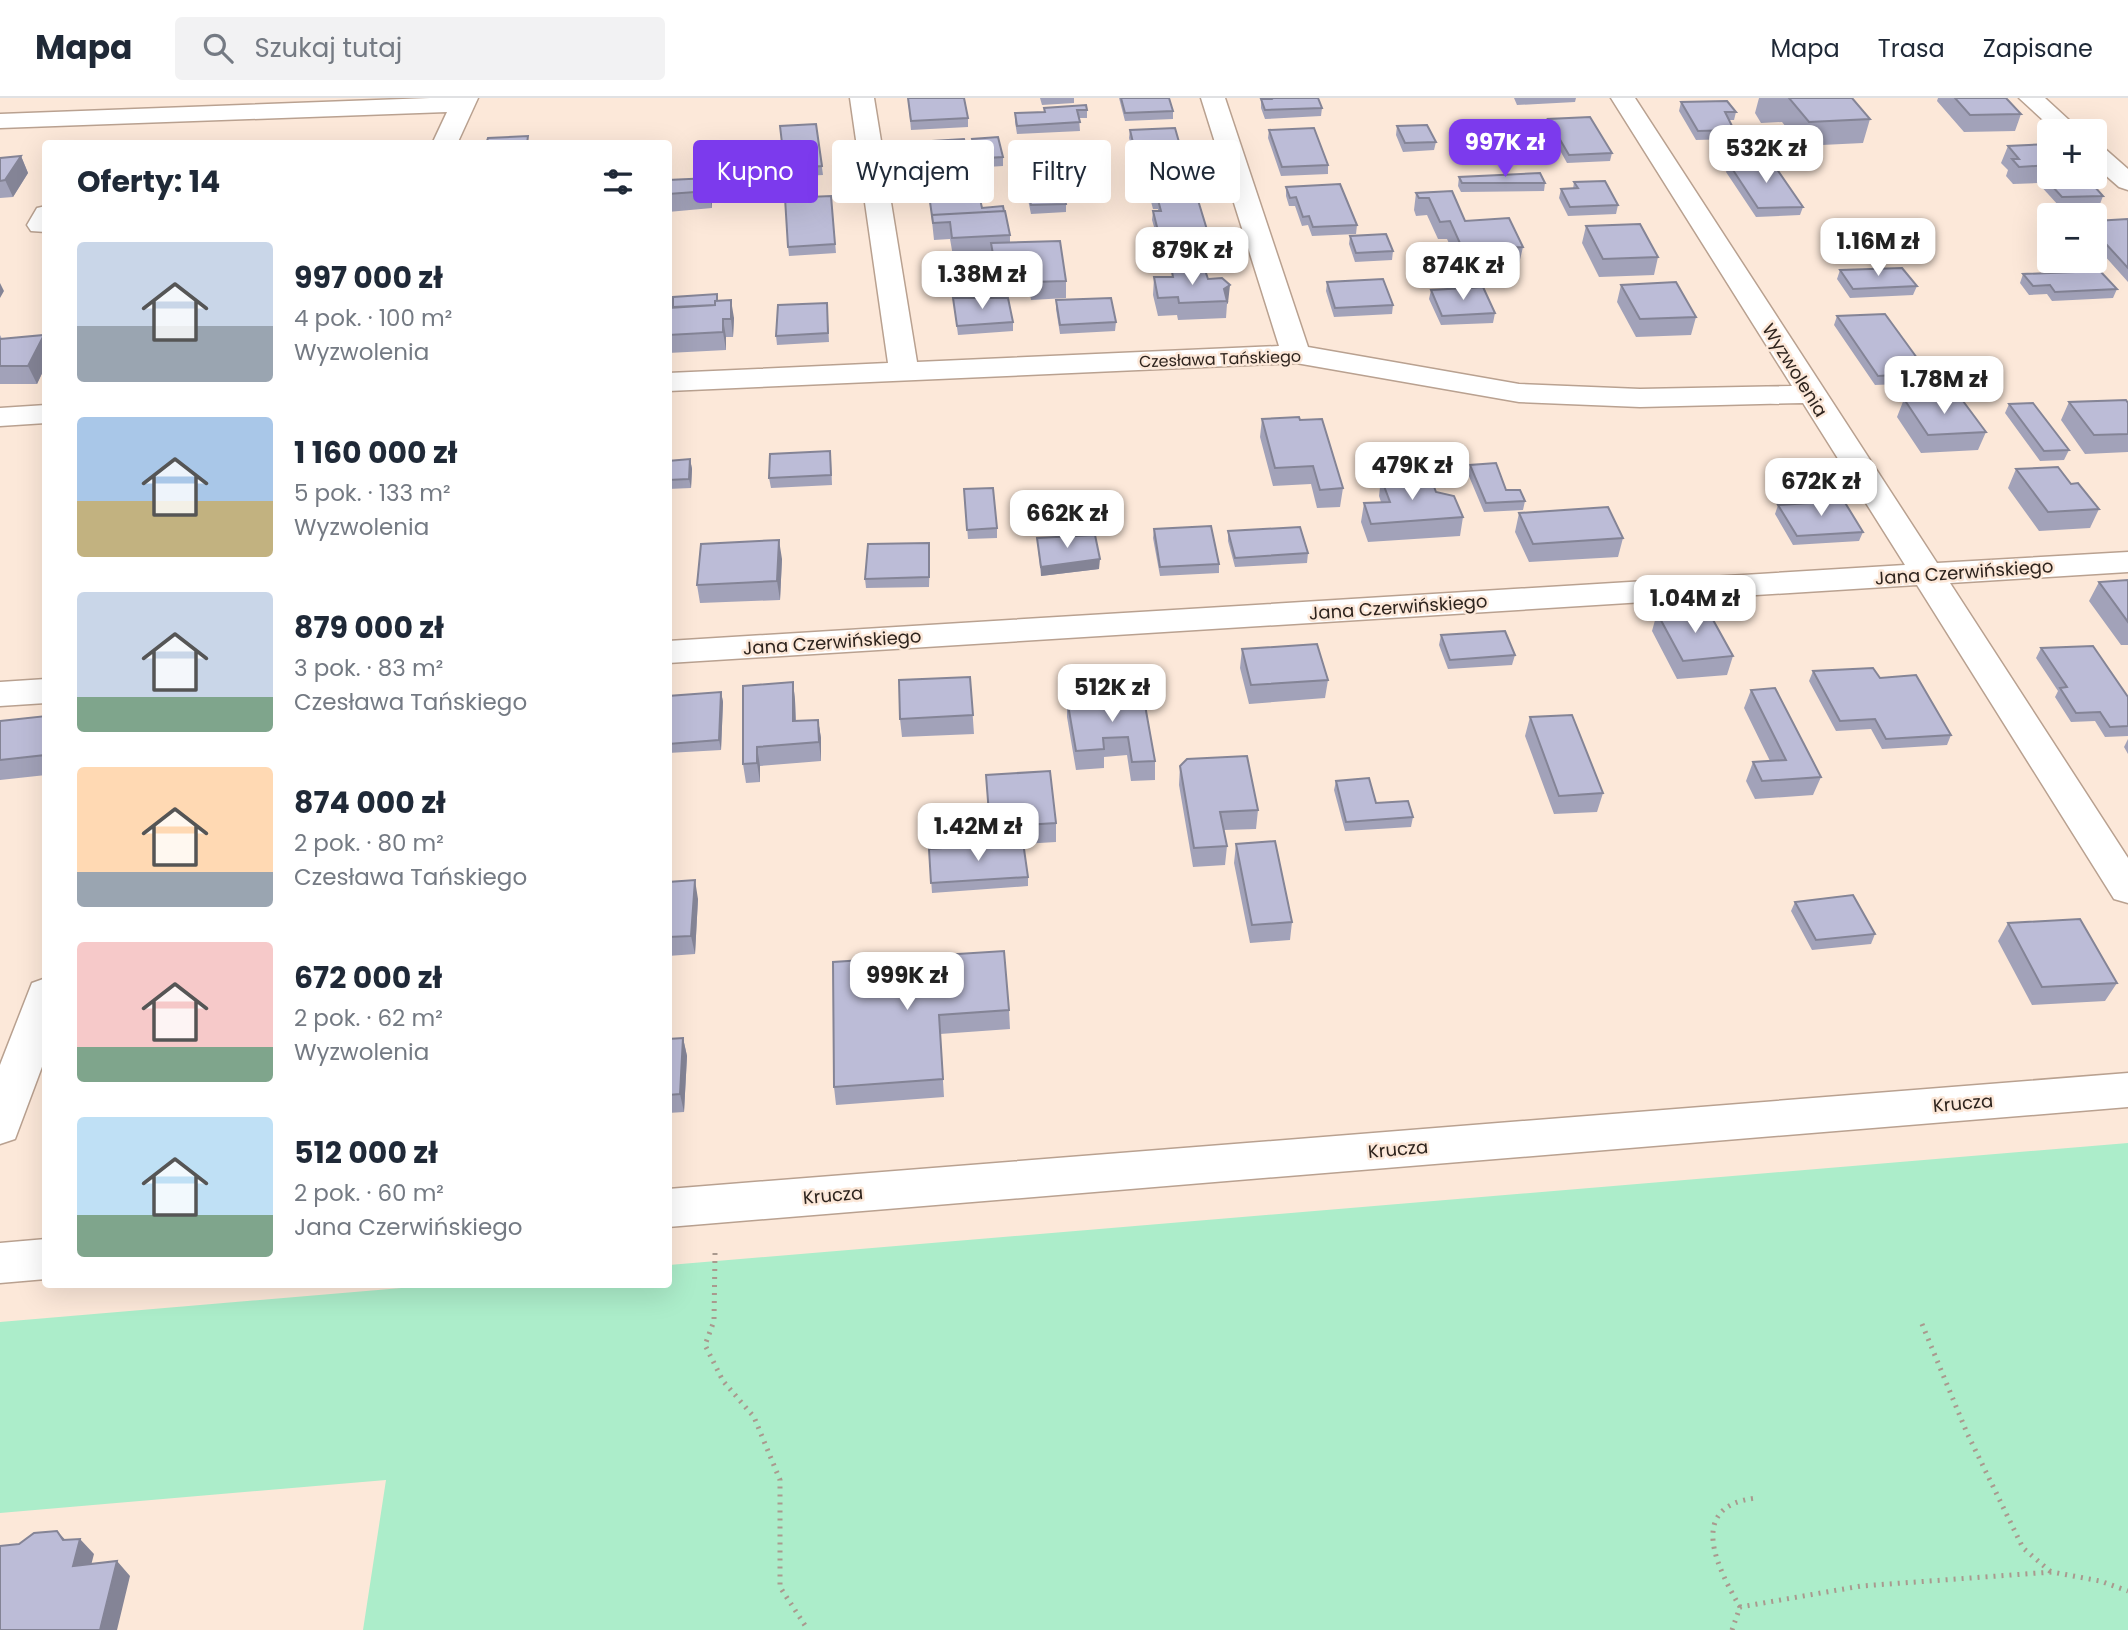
<!DOCTYPE html>
<html lang="pl">
<meta charset="utf-8">
<style>
:root{--surface:#fff;--page:#f2f2f3;--text:#1f2937;--muted:#747a83;--line:#e0e1e3;--accent:#7c3aed}
body{margin:0;font-family:Poppins,sans-serif;background:var(--page);color:var(--text);height:100vh;display:flex;flex-direction:column;font-size:26px;white-space:nowrap}
*{box-sizing:border-box;margin:0}
p{font-size:23px;color:var(--muted)}
.icon{flex:none;width:38px;height:38px;fill:none;stroke:currentColor;stroke-width:2;stroke-linecap:round;stroke-linejoin:round}
.map{position:relative;flex:1;overflow:hidden}
.panel{position:absolute;left:42px;top:42px;width:630px;height:1148px;display:flex;flex-direction:column;background:var(--surface);border-radius:7px;box-shadow:0 7px 28px #0002}
.panel>*{flex:none}
.guide{position:absolute;left:693px;top:42px;width:665px;height:63px;display:flex;gap:14px}
.controls{position:absolute;left:2037px;top:21px;display:grid;gap:14px}
.controls a{display:grid;place-items:center;width:70px;height:70px;border-radius:7px;background:var(--surface);box-shadow:0 7px 28px #0002;font-size:35px}
.price{position:absolute;translate:-50% -60px;padding:0 16px;border-radius:14px;background:#fff;color:#222;font-size:23px;line-height:46px;filter:drop-shadow(0 2px 4px #0008)}
.price::after{content:'';position:absolute;left:50%;top:42px;width:21px;height:16px;margin-left:-10px;background:inherit;clip-path:polygon(0 0,100% 0,50% 100%)}
.price.active{background:var(--accent);color:#fff}
ul{padding:0;list-style:none}
li{display:flex;align-items:center;gap:21px;height:175px;padding:0 35px}
li span{display:grid;place-items:center;flex:none;width:196px;height:140px;border-radius:7px;color:#555}
li>.icon{margin-inline-start:auto}
span .icon{width:84px;height:84px;fill:#fffc;stroke-width:1}
li b{font-size:30px}
h2{display:flex;justify-content:space-between;align-items:center;height:84px;padding:0 35px;font-size:30px}
.tag{padding:0 24px;border-radius:7px;background:var(--surface);box-shadow:0 7px 28px #0002;font-size:24px;line-height:63px}
.tag.active{background:var(--accent);color:#fff}
header{display:flex;align-items:center;gap:42px;box-sizing:border-box;height:98px;padding:0 35px;background:var(--surface);border-bottom:2px solid var(--line)}
header strong{font-size:33px}
nav{display:flex;gap:38px;margin-inline-start:auto;font-size:24px}
.search{width:490px;height:63px;background:var(--page);display:flex;align-items:center;gap:18px;box-sizing:border-box;padding:0 24px;border-radius:7px;color:var(--muted);font-size:26px}
.map>svg:first-child{display:block}
.green{fill:#acedca}
.lines{fill:none;stroke-linecap:round;stroke-linejoin:round}
.street-casing{stroke:#b9a190;stroke-width:3}
.path{stroke:#a9998e;stroke-width:5;stroke-dasharray:2 6;stroke-linecap:butt}
.street{fill:#fff;fill-rule:evenodd}
.wall{fill:#a2a2b9}
.shaded-wall{fill:#848496}
.building{fill:#bcbcd7;stroke:#848496;stroke-width:2}
.labels{text-anchor:middle;dominant-baseline:central;stroke-width:5;stroke-linejoin:round;paint-order:stroke}
.far-street-label{font-size:16px;fill:#2e241e;stroke:#fce8d9}
.street-label{font-size:18px;fill:#2e241e;stroke:#fce8d9}
</style>
<header>
<strong>Mapa</strong>
<div class="search"><svg class="icon" aria-label="search" viewBox="0 0 24 24"><circle cx="10" cy="10" r="6"/><path d="M15 15l6 6"/></svg>Szukaj tutaj</div>
<nav><a>Mapa</a><a>Trasa</a><a>Zapisane</a></nav>
</header>
<div class="map">
<svg width="2128" height="1532" viewBox="0 0 2128 1532">
<rect width="100%" height="100%" fill="#fce8d9"/>
<path class="green" d="M2128,1045V1532H363L386,1382L0,1415V1224L437,1187L668,1186L669,1167Z"/>
<g class="lines">
<g class="street-casing">
<path id="street" d="M430,0H478L457,46H432L447,14L0,30V16Z
M850,0H874L917,264L1279,248L1201,0H1225L1308,249L1519,286L1640,291L1792,288L1611,0H1635L1937,465L2128,454V474L1950,485L2128,760V805L2114,801L1917,487L668,565V543L1905,467L1803,305L1640,309L1519,304L1296,265L668,293V275L888,265Z
M2019,0H2045L2081,33H2055Z
M2095,47L2104,50L2128,71V92L2119,89L2095,68Z
M46,108V134L31,133L27,127L37,110Z
M46,307V325L0,328V310Z
M46,581V605L0,608V584Z
M46,880V958L15,1041L0,1046V967L32,885Z
M2128,975V1009L668,1129V1091Z
M46,1141V1181L0,1185V1145Z"/>
</g>
<path class="path" d="M715,1155L714,1223L705,1247L723,1283L754,1319L780,1382V1489L808,1532
M1922,1226L1967,1335L2023,1450L2051,1474
M1740,1509C1718,1471 1685,1408 1756,1400
M1732,1532L1740,1509L1861,1488L2052,1474L2100,1483L2128,1493"/>
<use href="#street" class="street"/>
</g>
<path class="wall" d="M908,0L968,20V29L911,32Z
M1040,0H1074V5L1042,7Z
M1119,0H1169L1173,13V21L1125,23Z
M1266,0H1318L1322,10L1321,18L1265,21L1261,10V1H1266Z
M1514,0H1576L1575,4L1517,7Z
M1759,0H1852L1870,21L1863,45L1801,48L1782,24L1761,25L1755,15Z
M1938,0H2006L2021,16L2015,33L1964,34L1937,3Z
M1681,4L1736,14L1734,22H1729L1734,32L1732,41L1696,42L1679,13Z
M1044,10L1087,12V20H1079L1080,33L1017,36L1015,24V15L1044,14Z
M1548,21L1612,55L1610,63L1567,65L1547,29Z
M816,26L823,77L786,79L780,28Z
M1397,28L1436,44L1434,52L1403,54L1396,37Z
M1130,32L1187,72V80L1140,83L1129,40Z
M1269,32L1328,67V76L1281,78L1268,40Z
M972,41L1003,59V68L971,70L973,80V88L925,92L917,53L916,44L968,57L972,49Z
M2049,46V79L2103,98L2100,106L2059,108L2038,85L2013,86L2006,78L2008,72L2001,65L2008,48Z
M21,58L28,75L13,99L0,100V60Z
M1729,66L1803,109L1800,117L1756,119L1726,74Z
M1459,79L1545,85L1544,93L1461,94L1458,88Z
M710,80L712,97V110L668,114V82Z
M1574,84L1618,107L1616,116L1568,118L1559,100L1561,91H1573Z
M1027,88L1066,106V114L1031,116L1027,97Z
M1286,89L1357,127L1356,136L1312,138L1308,127L1302,128L1295,108H1289L1286,98Z
M1150,91L1208,135L1207,144L1159,146L1152,122L1153,113H1158V111H1153L1150,100Z
M1452,93L1465,123L1523,149L1519,166L1460,169L1447,141H1438L1427,117L1416,118L1414,112L1416,95Z
M831,98L836,155L789,158L788,149Z
M930,104L982,110L1010,137V145L1066,183V200L1031,202L1027,178L994,180L992,155L953,158L950,141L934,142Z
M2128,121V184L2095,147V123Z
M1586,128L1658,159L1654,177L1599,179L1582,145Z
M1350,138L1393,153L1392,162L1355,164L1349,146Z
M1840,172L1917,188L1913,197L1850,200L1837,181Z
M1172,174L1208,181L1222,180L1228,205L1227,206L1226,220L1178,222L1177,217L1158,218L1153,197L1154,179H1172Z
M2023,176L2117,191L2113,200L2052,203L2047,196L2029,197L2020,185Z
M1327,184L1393,207L1392,216L1334,219L1326,193Z
M1621,187L1696,219L1691,237L1636,239L1617,204Z
M1431,192L1495,215L1493,225L1441,227L1429,201Z
M717,196L718,203L734,220L733,239H726V252L668,255V210Z
M953,200L1013,224V233L958,237Z
M1056,202L1116,224L1115,233L1060,236L1056,211Z
M827,205L829,244L777,247L776,238Z
M1837,218L1928,275L1925,285L1875,287L1834,227Z
M0,237L2,241L44,237L46,241V267L37,286H0Z
M1904,301L1986,334L1978,352L1921,355L1897,319Z
M2069,304L2128,305V354L2085,356L2061,322Z
M2009,306L2069,352L2064,362L2040,363L2005,315Z
M1262,321L1300,322L1343,390L1340,409L1317,410L1311,386L1273,388L1260,339Z
M690,361L692,371L691,390L668,391V363Z
M831,362L832,387L771,390L769,380Z
M1470,367L1506,392L1525,403L1523,412L1484,414L1468,376Z
M2016,371L2071,386L2099,411L2090,430L2039,433L2008,390Z
M1381,380L1436,394L1463,419L1460,438L1368,444L1361,424L1364,405L1381,404L1379,398Z
M964,391L997,430V440L968,441Z
M1778,407L1863,434L1859,443L1793,447L1775,416Z
M1519,415L1623,440L1618,459L1529,464L1515,434Z
M1154,431L1219,466V475L1160,478L1153,440Z
M1228,433L1308,455L1307,465L1235,469L1228,443Z
M1037,440L1099,471L1041,478Z
M930,455L929,489L866,490L865,481Z
M782,461L780,502L700,505L697,487Z
M2128,482V547H2121L2089,503L2099,484Z
M1657,515L1733,558L1727,577L1677,581L1652,533Z
M1441,537L1515,557L1512,567L1448,571L1439,547Z
M2041,550L2128,599V638L2105,639L2095,623L2071,624L2055,599L2058,593L2036,560Z
M1242,551L1328,582L1325,600L1249,606L1240,570Z
M1813,573L1880,580L1951,637L1947,647L1882,651L1871,631L1836,633L1809,583Z
M970,579L974,636L902,639L900,621Z
M793,584L795,602L796,623L818,622L821,640V663L760,668V684L746,685L743,666Z
M1751,592L1821,679L1813,697L1755,701L1746,683L1753,664L1770,663L1744,610Z
M721,594L723,604L721,652L668,655V598Z
M1143,596L1155,663V682L1131,683L1127,657L1104,659V670L1076,672L1067,619V601Z
M46,618V677L0,682V623Z
M1530,619L1603,695L1597,714L1554,716L1525,638Z
M2128,641V656L2124,649Z
M1180,668L1258,712L1256,731L1224,732L1227,748L1225,767L1193,769L1179,687Z
M986,677L1056,725V744L1023,746L1028,779V788L932,795L929,751L990,746Z
M1336,683L1376,705L1413,719L1411,729L1345,733L1334,692Z
M1236,746L1292,824L1290,842L1250,845L1234,765Z
M668,784L698,801L695,856L668,858Z
M1795,804L1875,836L1871,846L1812,852L1791,813Z
M2008,825L2117,885L2105,903L2032,907L1998,843Z
M833,864L1009,912L1010,931L940,936L944,999L836,1007L834,989Z
M683,940L687,958L684,1014L668,1015V941Z"/>
<path class="shaded-wall" d="M21,58L28,75L13,99L5,82Z
M710,80L712,97V110L709,93Z
M0,185L4,193L0,200Z
M1230,187L1228,205L1227,206L1224,191Z
M731,202L734,220L733,239L731,221Z
M723,221L726,239V252L723,234Z
M44,237L46,241V267L37,286L28,268Z
M690,361L692,371L691,390L689,381Z
M779,442L782,461L780,502L777,483Z
M1100,461L1099,471L1041,478V469Z
M793,584L795,602L796,642L793,623Z
M721,594L723,604L721,652L719,642Z
M818,622L821,640V663L819,644Z
M757,649L760,668V684L757,665Z
M695,782L698,801L695,856L691,838Z
M683,940L687,958L684,1014L680,996Z
M57,1433L71,1448L80,1441L94,1456L87,1483L73,1468L63,1442Z
M117,1463L130,1478L117,1532H100Z"/>
<path class="building" d="M908,0H964L968,20L911,23Z
M1121,0H1169L1173,13L1125,15Z
M1270,0H1318L1322,10L1265,12L1261,1H1271Z
M1789,0H1852L1870,21L1809,24Z
M1955,0H2006L2021,16L1970,17Z
M1727,3L1736,14H1725L1734,32L1698,33L1681,4Z
M1086,7L1087,12H1077L1080,24L1017,28L1015,15L1045,14L1044,10Z
M1590,19L1612,55L1569,57L1548,21Z
M816,26L822,68L785,71L780,28Z
M1427,27L1436,44L1405,45L1397,28Z
M1175,30L1187,72L1140,74L1130,32Z
M1314,30L1328,67L1282,69L1269,32Z
M528,38L527,46H486L488,40Z
M998,39L1003,59L969,61L973,80L924,83L916,44L964,41L968,57V50L974,49L972,41Z
M373,43L372,46H324V45Z
M2049,46V67L2019,69L2012,61H2019L2008,48Z
M21,58L5,82L0,83V60Z
M1772,64L1803,109L1758,110L1729,66Z
M1540,75L1545,85H1462L1459,79Z
M2041,76H2049V79H2086L2103,98L2062,99Z
M710,80L709,93L668,96V82Z
M1605,83L1618,107L1570,109L1561,91L1578,90L1574,84Z
M1062,86L1066,106L1031,107L1027,88Z
M1340,86L1357,127L1313,129L1309,118L1303,119L1296,99L1290,100L1286,89Z
M1194,89L1208,135L1159,137L1153,113H1161L1158,102H1153L1150,91Z
M1452,93L1465,123L1509,120L1523,149L1463,152L1450,123L1440,124L1429,100H1419L1416,95Z
M831,98L835,146L788,149L785,100Z
M980,101L982,110L1003,108L1004,113L932,117L933,125L930,104Z
M1005,113L1010,137L952,140L950,124L933,125L932,117Z
M2128,121V170L2095,134V123Z
M1640,126L1658,159L1603,161L1586,128Z
M1386,136L1393,153L1356,155L1350,138Z
M1060,143L1066,183L1031,184L1027,161L994,162L991,145Z
M1902,170L1917,188L1853,191L1840,172Z
M1205,172L1208,181L1222,180L1230,187L1224,191L1227,203L1179,205L1178,199L1158,200L1154,179H1173L1172,174Z
M2100,173L2117,191L2055,194L2050,187L2033,188L2023,176Z
M1383,181L1393,207L1335,210L1327,184Z
M1676,184L1696,219L1640,221L1621,187Z
M1483,189L1495,215L1442,218L1431,192Z
M717,196V203H715V207L673,209V199Z
M953,200H1008L1013,224L957,228Z
M1111,200L1116,224L1060,227L1056,202Z
M731,202V221H723V234L668,237V210L715,207V203Z
M827,205L828,235L776,238L778,207Z
M1885,216L1928,275L1878,278L1837,218Z
M44,237L28,268H0V241Z
M1960,299L1986,334L1928,337L1904,301Z
M2126,302L2128,305V336L2094,337L2069,304Z
M2033,305L2069,352L2044,353L2009,306Z
M1299,319L1300,322L1322,321L1343,390L1320,392L1313,368L1275,370L1262,321Z
M830,353L831,377L769,380L770,356Z
M690,361L689,381L668,382V363Z
M1496,365L1506,392H1520L1525,403L1486,405L1470,367Z
M2058,369L2071,386L2078,385L2099,411L2048,414L2016,371Z
M1430,378L1436,394L1454,398L1463,419L1371,426L1364,405L1390,404L1381,380Z
M993,390L997,430L967,432L964,391Z
M1844,403L1863,434L1797,438L1778,407Z
M1608,409L1623,440L1533,446L1519,415Z
M1211,428L1219,466L1160,469L1154,431Z
M1300,429L1308,455L1235,460L1228,433Z
M1095,437L1100,461L1041,469L1037,440Z
M779,442L777,483L697,487L701,446Z
M929,445V479L865,481L868,446Z
M2128,482V524L2099,484Z
M1707,511L1733,558L1683,563L1657,515Z
M1505,533L1515,557L1450,562L1441,537Z
M1317,546L1328,582L1251,587L1242,551Z
M2093,548L2128,599V628L2110,629L2100,614L2076,615L2060,590L2067,589L2041,550Z
M1873,570L1880,580L1916,577L1951,637L1886,641L1875,621L1840,623L1813,573Z
M970,579L973,617L900,621L899,582Z
M793,584V623L818,622L819,644L757,649V665L743,666V588Z
M1775,590L1821,679L1762,683L1753,664L1786,662L1751,592Z
M721,594L719,642L668,646V598Z
M1143,596L1155,663L1132,664L1128,639L1103,640L1104,651L1076,653L1067,601Z
M1572,617L1603,695L1559,698L1530,619Z
M46,618L45,657L0,662V623Z
M1247,658L1258,712L1220,714L1227,748L1194,750L1180,668L1187,661Z
M1050,673L1056,725L990,729L986,677Z
M1369,680L1376,705L1408,703L1413,719L1346,724L1336,683Z
M1275,743L1292,824L1252,827L1236,746Z
M1023,744L1028,779L931,785L929,751Z
M695,782L691,838L668,839V784Z
M1853,797L1875,836L1816,842L1795,804Z
M2080,821L2117,885L2042,889L2008,825Z
M1004,853L1009,912L939,917L943,981L834,989L833,864Z
M683,940L680,996L668,997V941Z
M57,1433L63,1442L80,1441L73,1468L117,1463L100,1532H0V1448L19,1446L34,1435Z"/>
<g class="labels">
<g class="far-street-label">
<text transform="translate(1220 261) rotate(-2)">Czesława Tańskiego</text>
</g>
<g class="street-label">
<text transform="translate(1795 272) rotate(58)">Wyzwolenia</text>
<text transform="translate(1964 474) rotate(-4)">Jana Czerwińskiego</text>
<text transform="translate(1398 509) rotate(-4)">Jana Czerwińskiego</text>
<text transform="translate(832 544) rotate(-4)">Jana Czerwińskiego</text>
<text transform="translate(1963 1005) rotate(-5)">Krucza</text>
<text transform="translate(1398 1051) rotate(-5)">Krucza</text>
<text transform="translate(833 1097) rotate(-5)">Krucza</text>
</g>
</g>
</svg>
<div class="controls">
<a>+</a>
<a>−</a>
</div>
<b class="price active" style="left:1505px;top:81px">997K zł</b>
<b class="price" style="left:1766px;top:87px">532K zł</b>
<b class="price" style="left:1878px;top:180px">1.16M zł</b>
<b class="price" style="left:1192px;top:189px">879K zł</b>
<b class="price" style="left:1463px;top:204px">874K zł</b>
<b class="price" style="left:982px;top:213px">1.38M zł</b>
<b class="price" style="left:1944px;top:318px">1.78M zł</b>
<b class="price" style="left:1412px;top:404px">479K zł</b>
<b class="price" style="left:1821px;top:420px">672K zł</b>
<b class="price" style="left:1067px;top:452px">662K zł</b>
<b class="price" style="left:1695px;top:537px">1.04M zł</b>
<b class="price" style="left:1112px;top:626px">512K zł</b>
<b class="price" style="left:978px;top:765px">1.42M zł</b>
<b class="price" style="left:907px;top:914px">999K zł</b>
<div class="guide">
<a class="tag active">Kupno</a>
<a class="tag">Wynajem</a>
<a class="tag">Filtry</a>
<a class="tag">Nowe</a>
</div>
<section class="panel">
<h2>Oferty: 14<svg class="icon" aria-label="filters" viewBox="0 0 24 24"><path d="M4 7h16M4 17h16"/><circle cx="9" cy="7" r="2"/><circle cx="15" cy="17" r="2"/></svg></h2>
<ul>
<li><span style="background:linear-gradient(#c9d6e8 60%,#9aa5b1 0)"><svg class="icon" aria-label="home" viewBox="0 0 24 24"><path d="M3 11l9-7 9 7M6 9v11h12V9"/></svg></span><div><b>997 000 zł</b><p>4 pok. · 100 m²</p><p>Wyzwolenia</p></div></li>
<li><span style="background:linear-gradient(#a9c7e8 60%,#c2b280 0)"><svg class="icon" aria-label="home" viewBox="0 0 24 24"><path d="M3 11l9-7 9 7M6 9v11h12V9"/></svg></span><div><b>1 160 000 zł</b><p>5 pok. · 133 m²</p><p>Wyzwolenia</p></div></li>
<li><span style="background:linear-gradient(#c9d6e8 75%,#7fa58c 0)"><svg class="icon" aria-label="home" viewBox="0 0 24 24"><path d="M3 11l9-7 9 7M6 9v11h12V9"/></svg></span><div><b>879 000 zł</b><p>3 pok. · 83 m²</p><p>Czesława Tańskiego</p></div></li>
<li><span style="background:linear-gradient(#ffd9b3 75%,#9aa5b1 0)"><svg class="icon" aria-label="home" viewBox="0 0 24 24"><path d="M3 11l9-7 9 7M6 9v11h12V9"/></svg></span><div><b>874 000 zł</b><p>2 pok. · 80 m²</p><p>Czesława Tańskiego</p></div></li>
<li><span style="background:linear-gradient(#f6c9c9 75%,#7fa58c 0)"><svg class="icon" aria-label="home" viewBox="0 0 24 24"><path d="M3 11l9-7 9 7M6 9v11h12V9"/></svg></span><div><b>672 000 zł</b><p>2 pok. · 62 m²</p><p>Wyzwolenia</p></div></li>
<li><span style="background:linear-gradient(#bfe0f5 70%,#7fa58c 0)"><svg class="icon" aria-label="home" viewBox="0 0 24 24"><path d="M3 11l9-7 9 7M6 9v11h12V9"/></svg></span><div><b>512 000 zł</b><p>2 pok. · 60 m²</p><p>Jana Czerwińskiego</p></div></li>
</ul>
</section>
</div>
